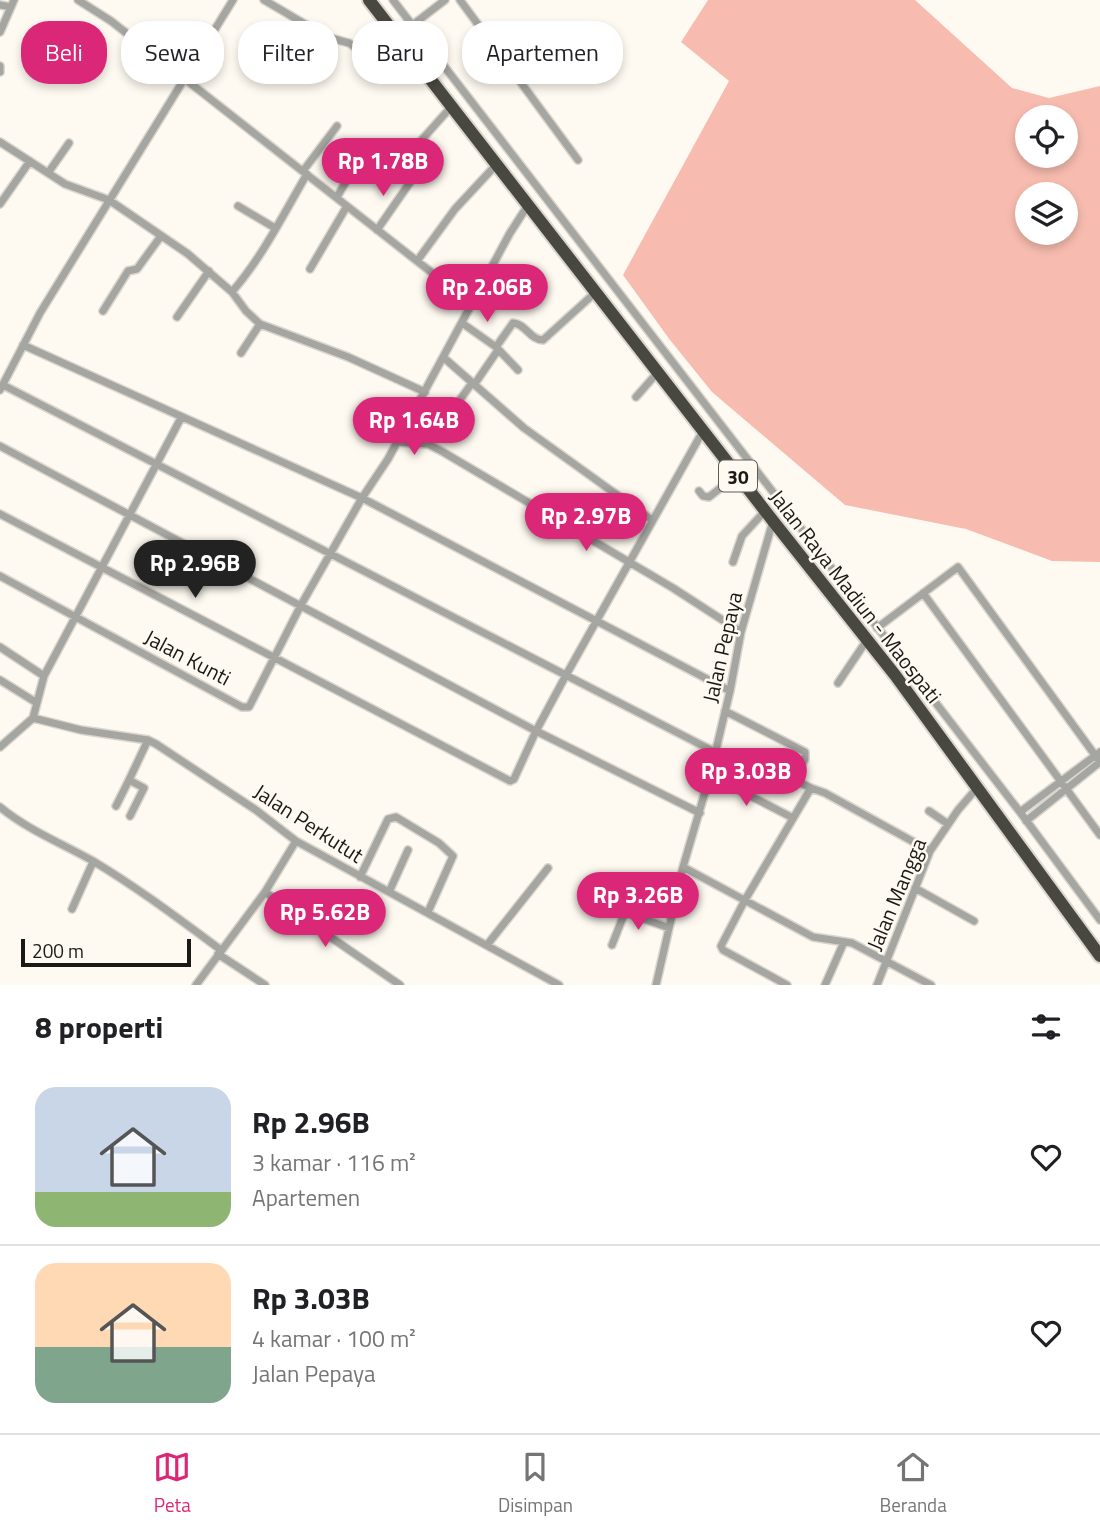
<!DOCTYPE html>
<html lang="id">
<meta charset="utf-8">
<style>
:root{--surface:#fff;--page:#f6f6f6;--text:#202124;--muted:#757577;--line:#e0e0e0;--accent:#db2777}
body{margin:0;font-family:"Titillium Web",sans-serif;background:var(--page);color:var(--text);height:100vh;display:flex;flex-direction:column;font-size:26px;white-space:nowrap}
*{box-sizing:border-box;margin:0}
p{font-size:23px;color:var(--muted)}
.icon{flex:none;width:38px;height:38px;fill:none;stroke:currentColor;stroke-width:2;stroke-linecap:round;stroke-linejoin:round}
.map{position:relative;height:985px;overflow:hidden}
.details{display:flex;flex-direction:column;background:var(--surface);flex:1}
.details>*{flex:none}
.guide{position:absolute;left:21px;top:21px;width:700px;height:63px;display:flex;gap:14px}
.buttons{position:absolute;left:1015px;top:105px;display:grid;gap:14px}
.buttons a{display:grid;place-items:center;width:63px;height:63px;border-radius:50%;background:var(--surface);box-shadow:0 4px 10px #0003;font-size:35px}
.scale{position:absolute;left:21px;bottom:18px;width:170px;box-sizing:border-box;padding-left:7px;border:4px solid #1b1917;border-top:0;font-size:19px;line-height:24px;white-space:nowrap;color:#1b1917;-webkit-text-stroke:5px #fefaf1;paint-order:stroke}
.price{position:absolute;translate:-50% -60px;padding:0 16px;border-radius:24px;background:var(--accent);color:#fff;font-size:23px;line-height:46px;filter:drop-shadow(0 2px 4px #0008)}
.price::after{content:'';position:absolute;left:50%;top:42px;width:21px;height:16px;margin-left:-10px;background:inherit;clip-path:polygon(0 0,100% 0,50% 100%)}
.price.on{background:#222;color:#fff}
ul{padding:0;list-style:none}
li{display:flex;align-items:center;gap:21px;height:175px;padding:0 35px}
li+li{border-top:2px solid var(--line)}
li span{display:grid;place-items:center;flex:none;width:196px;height:140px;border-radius:21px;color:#555}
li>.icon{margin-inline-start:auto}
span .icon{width:84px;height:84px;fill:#fffc;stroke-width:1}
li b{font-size:30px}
h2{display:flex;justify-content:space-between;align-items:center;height:84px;padding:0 35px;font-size:30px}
.tag{padding:0 24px;border-radius:28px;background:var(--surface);box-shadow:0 4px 10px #0003;font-size:24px;line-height:63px}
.tag.on{background:var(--accent);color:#fff}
.tab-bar{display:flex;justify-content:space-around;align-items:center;height:98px;border-top:2px solid var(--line);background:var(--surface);font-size:19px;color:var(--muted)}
.tab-bar a{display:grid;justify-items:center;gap:4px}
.tab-bar .on{color:var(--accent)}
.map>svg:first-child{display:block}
.green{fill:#f7bcaf;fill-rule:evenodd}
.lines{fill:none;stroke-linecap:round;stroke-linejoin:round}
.street-casing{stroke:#dad6ce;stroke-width:10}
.highway-casing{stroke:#dad6ce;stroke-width:16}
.street{stroke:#a5a5a1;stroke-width:7}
.highway{stroke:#484840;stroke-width:12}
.labels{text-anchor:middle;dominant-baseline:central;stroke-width:5;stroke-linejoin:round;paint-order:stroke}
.shield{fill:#fefaf1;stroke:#5f5c58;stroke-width:2}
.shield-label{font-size:19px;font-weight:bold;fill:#1b1917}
.street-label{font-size:21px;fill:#1b1917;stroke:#fefaf1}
</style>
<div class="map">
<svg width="1100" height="985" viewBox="0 0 1100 985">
<rect width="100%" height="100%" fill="#fefaf1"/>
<path class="green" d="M708,0H915L1012,88L1049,98L1100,86V562L1052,561L966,529L845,505L712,392L670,340L623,275L729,81L681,42ZM1027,117H1066V156H1027ZM1027,194H1066V233H1027Z"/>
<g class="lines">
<g class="street-casing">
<path id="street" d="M78,0L111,21L417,261L455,209L496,165
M264,0L327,37L349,43L366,55L370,54L392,30
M393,0L1020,812L1100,920
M460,0L578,160
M0,5L11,7
M0,32L14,0
M397,37L445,0
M0,66V72
M0,142L65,184L109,200L188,254L232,292L246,311L260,324L348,357L425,392
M402,162L451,107
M303,171L337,126
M48,173L69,143
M337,197L355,166
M0,204L30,161
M238,206L275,228
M377,230L411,181
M417,261L472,304
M310,269L347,206
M232,292C263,256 283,215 307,174
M103,311L128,271L137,269L161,236
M177,317L209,271
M462,323L496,347
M23,345L362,498L730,691
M241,353L260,324
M443,357L524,428L652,520
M518,370L496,347L513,323C526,324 530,340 543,340L596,292
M3,385L715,752
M474,385L498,350
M0,390L40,313L233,0
M636,397L658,372
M397,442L428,444L443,452L673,588L741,632
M428,444L472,383
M0,446L536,731L700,813
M699,491L703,496L709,497L737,475
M0,514L510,781L514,779L536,731L565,677L703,431
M733,562L742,536L765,511
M0,576L242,707H249L301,605L362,498L388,459L510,233L528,205
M923,593L1100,835
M877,628L958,567L1100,762L1026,821
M0,647L44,676
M0,680L37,703
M838,683L867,640
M725,711L805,752V759L794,780
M33,718L81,730L148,740L156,744L256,810L296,841L559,985
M0,747L33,718L44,676L181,418
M773,770L811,788
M710,775L793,818
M129,780L148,740
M116,806L129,780L144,788L130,816
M0,807C28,830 61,843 93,861C138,888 179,919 221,950
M929,811L948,824
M1020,812L1100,752
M683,867L813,937L852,943L931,985
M360,877L388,819L396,817L439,843L453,856L428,912
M915,888L974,921
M265,892L400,985
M389,892L408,850
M72,909L93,862
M625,912L633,890
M487,945L548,868
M612,945L625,912L669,928
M218,954L265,985
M196,985L265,892L296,841
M656,985L683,867L710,775L730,691L741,632L773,521
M787,985L723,950L721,946L745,900L811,788L825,793L930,851
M825,985L844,942
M877,985L930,851L958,810L977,788"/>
</g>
<g class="highway-casing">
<path id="highway" d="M369,0L773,521L895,675L1100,956"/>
</g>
<use href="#street" class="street"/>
<use href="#highway" class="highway"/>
</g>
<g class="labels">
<rect class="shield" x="719" y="460.5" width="38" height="31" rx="5"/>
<g class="shield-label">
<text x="738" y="476">30</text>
</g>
<g class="street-label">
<text transform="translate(856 596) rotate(52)">Jalan Raya Madiun - Maospati</text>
<text transform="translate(722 647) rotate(-77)">Jalan Pepaya</text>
<text transform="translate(188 657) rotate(28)">Jalan Kunti</text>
<text transform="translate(309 823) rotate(33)">Jalan Perkutut</text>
<text transform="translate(896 894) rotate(-67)">Jalan Mangga</text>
</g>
</g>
</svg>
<div class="buttons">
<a><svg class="icon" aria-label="locate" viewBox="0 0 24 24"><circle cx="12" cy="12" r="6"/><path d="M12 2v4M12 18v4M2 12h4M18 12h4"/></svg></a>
<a><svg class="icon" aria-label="layers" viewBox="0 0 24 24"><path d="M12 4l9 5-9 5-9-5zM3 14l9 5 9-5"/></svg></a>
</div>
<div class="scale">200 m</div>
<b class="price" style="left:383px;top:198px">Rp 1.78B</b>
<b class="price" style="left:487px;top:324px">Rp 2.06B</b>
<b class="price" style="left:414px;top:457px">Rp 1.64B</b>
<b class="price" style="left:586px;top:553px">Rp 2.97B</b>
<b class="price on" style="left:195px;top:600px">Rp 2.96B</b>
<b class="price" style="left:746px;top:808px">Rp 3.03B</b>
<b class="price" style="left:638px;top:932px">Rp 3.26B</b>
<b class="price" style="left:325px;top:949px">Rp 5.62B</b>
<div class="guide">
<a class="tag on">Beli</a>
<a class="tag">Sewa</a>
<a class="tag">Filter</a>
<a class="tag">Baru</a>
<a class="tag">Apartemen</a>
</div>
</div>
<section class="details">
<h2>8 properti<svg class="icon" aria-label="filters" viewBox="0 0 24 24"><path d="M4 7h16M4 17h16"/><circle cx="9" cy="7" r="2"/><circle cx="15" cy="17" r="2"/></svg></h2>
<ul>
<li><span style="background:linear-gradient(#c9d6e8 75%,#8fb573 0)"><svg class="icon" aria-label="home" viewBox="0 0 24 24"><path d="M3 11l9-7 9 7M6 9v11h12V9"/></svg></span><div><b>Rp 2.96B</b><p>3 kamar · 116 m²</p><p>Apartemen</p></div><svg class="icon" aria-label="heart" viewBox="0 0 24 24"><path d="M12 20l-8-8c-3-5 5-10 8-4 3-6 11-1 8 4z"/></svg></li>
<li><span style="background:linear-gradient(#ffd9b3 60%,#7fa58c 0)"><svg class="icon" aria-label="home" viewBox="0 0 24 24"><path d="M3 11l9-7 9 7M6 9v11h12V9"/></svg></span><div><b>Rp 3.03B</b><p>4 kamar · 100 m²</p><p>Jalan Pepaya</p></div><svg class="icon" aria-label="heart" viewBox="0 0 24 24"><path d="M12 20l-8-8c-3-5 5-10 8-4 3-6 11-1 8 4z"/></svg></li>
</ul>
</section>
<nav class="tab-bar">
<a class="on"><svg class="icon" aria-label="map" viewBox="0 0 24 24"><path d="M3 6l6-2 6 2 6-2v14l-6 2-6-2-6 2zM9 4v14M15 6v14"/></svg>Peta</a>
<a><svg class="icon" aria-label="saved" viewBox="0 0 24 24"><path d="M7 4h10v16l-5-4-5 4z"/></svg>Disimpan</a>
<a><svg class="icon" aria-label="home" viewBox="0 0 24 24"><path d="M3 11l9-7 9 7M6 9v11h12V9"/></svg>Beranda</a>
</nav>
